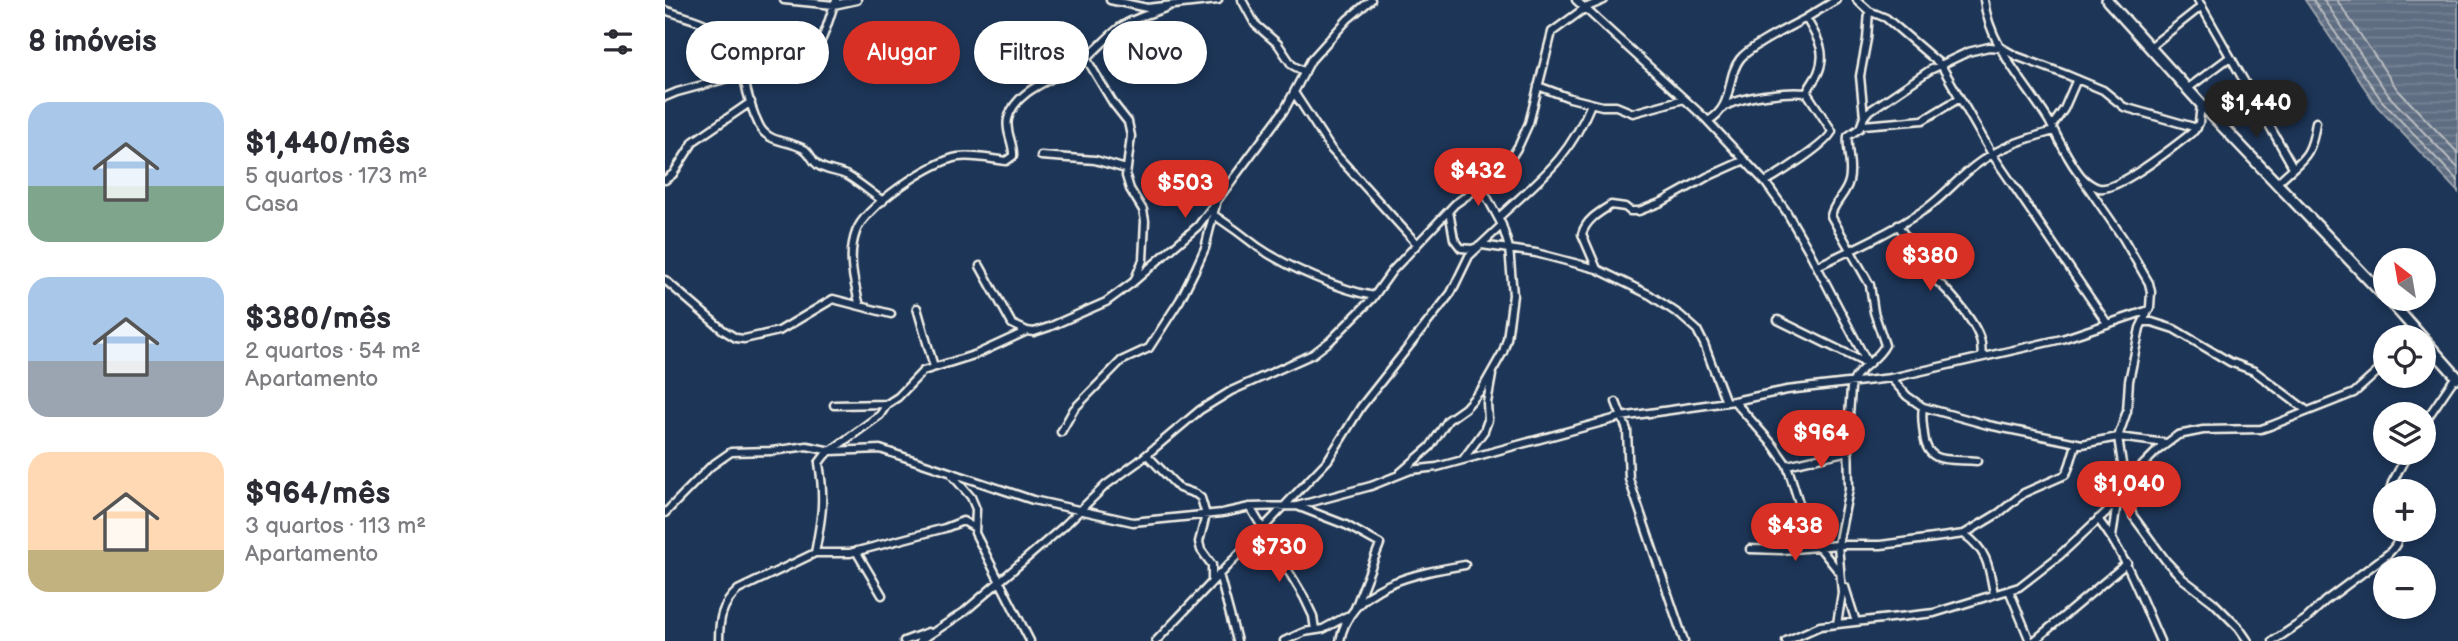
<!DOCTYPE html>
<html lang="pt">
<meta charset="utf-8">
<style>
:root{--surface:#fff;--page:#f2f2f3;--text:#2b2b33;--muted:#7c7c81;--accent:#d93025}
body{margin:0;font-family:"Balsamiq Sans",sans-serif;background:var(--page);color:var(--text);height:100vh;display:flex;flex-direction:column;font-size:26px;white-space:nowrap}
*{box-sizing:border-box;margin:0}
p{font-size:23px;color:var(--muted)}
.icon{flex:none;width:38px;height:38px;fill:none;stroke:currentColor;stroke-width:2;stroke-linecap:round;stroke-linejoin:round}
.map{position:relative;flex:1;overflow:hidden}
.side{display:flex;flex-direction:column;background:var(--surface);width:665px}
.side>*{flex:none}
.top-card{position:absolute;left:21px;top:21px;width:665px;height:63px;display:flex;gap:14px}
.needle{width:46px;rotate:329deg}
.tools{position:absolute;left:1708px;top:248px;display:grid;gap:14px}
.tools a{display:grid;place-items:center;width:63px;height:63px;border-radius:50%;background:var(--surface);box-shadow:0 4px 10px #0003;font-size:35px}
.price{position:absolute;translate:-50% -60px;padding:0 16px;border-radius:24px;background:var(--accent);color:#fff;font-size:23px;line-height:46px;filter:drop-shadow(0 2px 4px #0008)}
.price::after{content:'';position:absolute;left:50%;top:42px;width:21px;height:16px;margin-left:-10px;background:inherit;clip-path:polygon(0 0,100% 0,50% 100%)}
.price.current{background:#222;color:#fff}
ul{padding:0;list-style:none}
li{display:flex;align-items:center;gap:21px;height:175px;padding:0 28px}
li span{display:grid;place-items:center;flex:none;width:196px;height:140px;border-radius:21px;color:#555}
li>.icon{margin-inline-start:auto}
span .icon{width:84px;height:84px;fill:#fffc;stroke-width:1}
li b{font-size:30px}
h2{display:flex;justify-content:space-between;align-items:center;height:84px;padding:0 28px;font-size:30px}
.tag{padding:0 24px;border-radius:32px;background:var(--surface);box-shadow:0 4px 10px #0003;font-size:24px;line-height:63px}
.tag.current{background:var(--accent);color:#fff}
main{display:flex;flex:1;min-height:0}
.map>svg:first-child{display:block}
.water{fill:url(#water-rules);stroke:#9aa2ab;stroke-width:2}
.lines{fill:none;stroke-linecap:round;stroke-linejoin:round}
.shore{stroke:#b8bcbf;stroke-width:2}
.street-casing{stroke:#f4f1e8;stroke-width:11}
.secondary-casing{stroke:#f4f1e8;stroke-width:14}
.street{stroke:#1d3557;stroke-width:6}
.secondary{stroke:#1d3557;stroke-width:9}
</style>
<main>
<section class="side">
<h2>8 imóveis<svg class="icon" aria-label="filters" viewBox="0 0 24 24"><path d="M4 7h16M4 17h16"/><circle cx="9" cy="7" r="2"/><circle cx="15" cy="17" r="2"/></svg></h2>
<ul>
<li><span style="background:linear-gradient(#a9c7e8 60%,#7fa58c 0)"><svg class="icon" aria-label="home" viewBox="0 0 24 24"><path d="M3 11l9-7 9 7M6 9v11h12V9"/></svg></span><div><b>$1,440/mês</b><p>5 quartos · 173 m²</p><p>Casa</p></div></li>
<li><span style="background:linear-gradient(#a9c7e8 60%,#9aa5b1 0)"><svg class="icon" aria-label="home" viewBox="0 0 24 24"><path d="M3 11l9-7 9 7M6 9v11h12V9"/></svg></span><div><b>$380/mês</b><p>2 quartos · 54 m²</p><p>Apartamento</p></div></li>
<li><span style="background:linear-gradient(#ffd9b3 70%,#c2b280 0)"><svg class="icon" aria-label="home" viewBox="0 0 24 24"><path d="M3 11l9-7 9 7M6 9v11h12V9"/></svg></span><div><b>$964/mês</b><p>3 quartos · 113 m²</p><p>Apartamento</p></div></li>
</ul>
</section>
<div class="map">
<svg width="1793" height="641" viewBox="0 0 1793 641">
<defs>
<pattern id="water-rules" width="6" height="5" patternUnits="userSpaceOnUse" patternTransform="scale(1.75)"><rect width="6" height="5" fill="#5e6d82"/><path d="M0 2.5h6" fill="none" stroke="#768294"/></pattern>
</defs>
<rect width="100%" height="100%" fill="#1d3557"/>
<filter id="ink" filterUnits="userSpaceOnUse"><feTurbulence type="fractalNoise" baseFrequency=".0143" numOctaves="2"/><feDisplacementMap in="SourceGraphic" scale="14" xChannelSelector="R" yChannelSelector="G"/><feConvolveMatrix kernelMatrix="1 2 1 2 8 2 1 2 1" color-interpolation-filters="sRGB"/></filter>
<g filter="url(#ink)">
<path class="water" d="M1640,0H1793V192L1712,106Z"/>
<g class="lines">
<path class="shore" d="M1648,0L1717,101L1793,181
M1659,0L1724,96L1793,168
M1672,0L1732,89L1793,153"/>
<g class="street-casing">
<path id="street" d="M119,0L169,5L192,0
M445,0L482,8L553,0
M577,0L590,24L613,44L627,65L640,72
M911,0L1040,118L1100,182L1121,211L1144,251L1203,364
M1192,0L1204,11L1221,18L1276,65L1327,154L1442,323
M1319,0C1324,46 1361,83 1384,121C1392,136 1408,170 1420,180C1423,183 1430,187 1434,188C1453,192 1512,144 1529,131L1534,123L1536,104
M1533,0L1628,167
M0,10C15,16 32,19 46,27C56,32 62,41 71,47C92,60 135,67 153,46C161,35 165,13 171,0
M1485,47L1537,6
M73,48C81,60 77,66 79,78C82,93 87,111 94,125C102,143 123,140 139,149C145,152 147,161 153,165C161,171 174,171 183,176C195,183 206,193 218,201
M421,58L448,103L463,122L466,136L461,176L465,189L478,210L480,221L478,260L470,279
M873,86L905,98L937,106H951L968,113L1019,99
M1522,89L1565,57
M1142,93C1144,86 1150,80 1153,73C1163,51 1151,36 1141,18L1171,0
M630,94L666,149L752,244
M0,97L12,92L78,74
M1057,108C1076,96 1119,91 1142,93L1167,131C1164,143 1114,174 1100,182
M1199,117L1195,76L1202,39L1204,11
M1043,121C1070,106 1060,78 1075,59C1085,46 1125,27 1141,18
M1198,125L1258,120L1295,98
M1387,126L1399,109L1412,79
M376,156L430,160L461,169
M0,180L8,174L29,141L86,102
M1418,180L1458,238L1484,283L1486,292L1485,307L1475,328L1464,381L1462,411L1453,437L1463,504L1468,516L1501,561L1518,579L1548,602L1574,628L1583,641
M1612,183C1637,158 1646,160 1651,122
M784,211L789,239L796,248L807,249L817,245L871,253L932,269L985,295L1015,315L1032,330L1039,344L1061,402
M549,215C564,225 579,236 593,247C622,267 675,290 709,296
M834,217C876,178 903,160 926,104
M1233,225L1267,278C1282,287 1310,322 1315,339C1317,344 1316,351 1317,356
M315,266L347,324L362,331
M1152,266C1189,249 1228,231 1262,208C1281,194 1296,175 1315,162C1337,146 1363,138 1389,131
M932,269L917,234C921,220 933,213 946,205L960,207L965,211H974L997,202L1042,177L1080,160
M0,280L58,330L71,338L79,339L114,331L168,299L226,314
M195,306C189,283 182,256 191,232C199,207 267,161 293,157C309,155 325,159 341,161L348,156C349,143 340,132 343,119C351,87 395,78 418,61C431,51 441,38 454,28C467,18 488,13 503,7
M252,308L269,367
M1113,320L1203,364
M1478,322H1487L1509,329L1565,362L1589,371L1641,410
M1226,378L1242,396L1258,407L1323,425L1417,444L1453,437L1501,443
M1069,401L1108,445L1122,465L1140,522L1155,548L1175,573
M951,402L962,430L964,479L1019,641
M169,405L222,404L233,397L258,371L312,354L362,331L369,332L384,327L441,302L467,283L533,226L620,109L646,60L683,19L706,0
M1258,407C1256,417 1258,425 1259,435C1262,467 1288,458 1312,461
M1759,423L1791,376
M396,432L409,409L456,361L484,348L515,300L531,268L540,248L551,204
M482,455L514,488L531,494L536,498L541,515L534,542L536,550L547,565V581
M799,458L819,431L823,420L822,403L827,375
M1122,465L1184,451
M735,473L765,447L783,420L800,408L817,389L838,352L842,339L848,295L844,248L837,225L816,186
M287,475L306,497L311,509L310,533L365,641
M1725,492L1727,483L1743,453
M632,506L681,525L715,544L690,608
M585,507L639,597L648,616L650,630
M0,513L46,466L66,452L107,451L142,446L166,451L215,449L368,500L468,522L557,513L585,507L632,506L706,486L746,470L772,467L956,417L1069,401L1122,390L1226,378L1397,339L1484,310
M1433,519C1462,556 1476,599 1495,641
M1299,534L1334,513L1359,493L1400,475C1406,467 1407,453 1412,443
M1447,537L1452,502
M1085,549L1117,550L1173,545H1216L1299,534C1323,551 1324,567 1329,594
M191,551L217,595
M150,553C157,516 160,500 154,463L160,455L215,415L222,404
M554,574L572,641
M1180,587L1191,622
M1344,590L1365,641
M1172,624L1177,593L1173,545L1184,489L1183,430L1186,388C1190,368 1212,362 1220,345L1209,312L1205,285L1166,216C1168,203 1181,195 1184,181C1188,165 1181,151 1183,136L1195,128L1199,117L1203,112L1265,70L1303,52L1324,47L1337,48L1351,56L1402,75L1438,90L1459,107L1532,128
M54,641C54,620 56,605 73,590L150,553H185L280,528L298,521L310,528
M239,641L263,632
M255,641L299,612L399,526L441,485L473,462L535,410L566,391L648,354L665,341L707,299L727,271L790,204L831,175L844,161L854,145L864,123L887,32L920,8L939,0
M491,641L663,460L696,407L786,293L804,256L837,225
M619,641L639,632L658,629L682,616
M675,641C685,584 752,573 800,565
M1121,641L1155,626L1269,613L1354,587L1394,556L1452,502L1475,468L1493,450L1513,435L1538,430L1596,429L1605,426L1689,393L1720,365
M1369,641L1462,563
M1608,641L1641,619L1660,601L1723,554C1731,546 1734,542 1733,530"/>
</g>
<g class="secondary-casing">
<path id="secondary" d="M1442,0L1536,104L1720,297
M1723,299L1793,378"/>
</g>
<use href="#street" class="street"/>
<use href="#secondary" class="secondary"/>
</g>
</g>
</svg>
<div class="tools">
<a><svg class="needle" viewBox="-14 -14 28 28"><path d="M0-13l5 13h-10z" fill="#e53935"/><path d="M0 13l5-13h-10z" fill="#7c7c81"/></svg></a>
<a><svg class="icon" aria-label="locate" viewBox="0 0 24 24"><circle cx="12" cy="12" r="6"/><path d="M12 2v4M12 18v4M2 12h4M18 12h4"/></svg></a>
<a><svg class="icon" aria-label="layers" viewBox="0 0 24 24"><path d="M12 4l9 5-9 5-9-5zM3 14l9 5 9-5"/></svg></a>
<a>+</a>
<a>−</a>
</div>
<b class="price current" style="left:1591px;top:140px">$1,440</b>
<b class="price" style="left:813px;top:208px">$432</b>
<b class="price" style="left:520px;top:220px">$503</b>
<b class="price" style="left:1265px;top:293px">$380</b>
<b class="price" style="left:1156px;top:470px">$964</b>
<b class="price" style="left:1464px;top:521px">$1,040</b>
<b class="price" style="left:1130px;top:563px">$438</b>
<b class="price" style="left:614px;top:584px">$730</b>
<div class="top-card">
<a class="tag">Comprar</a>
<a class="tag current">Alugar</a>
<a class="tag">Filtros</a>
<a class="tag">Novo</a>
</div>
</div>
</main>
